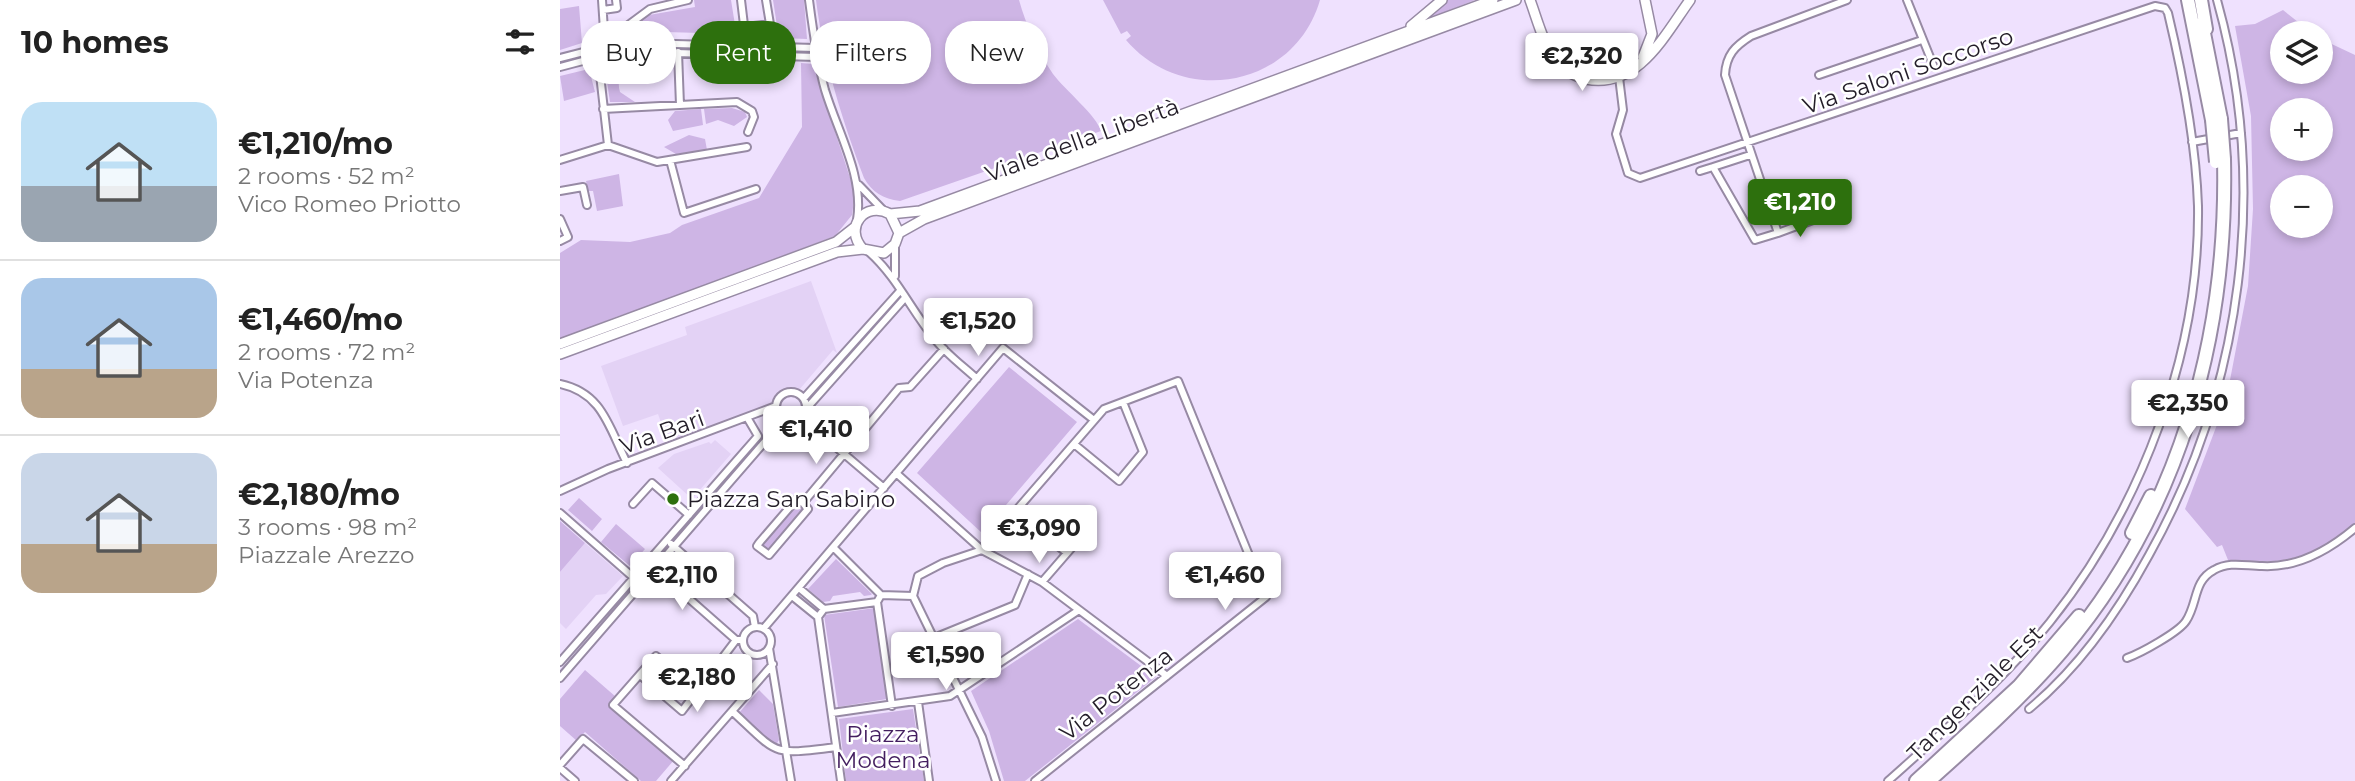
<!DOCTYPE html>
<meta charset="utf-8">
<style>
:root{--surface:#fff;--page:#f2f2f2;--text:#222;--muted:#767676;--line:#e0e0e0;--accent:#2d700d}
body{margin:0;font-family:Montserrat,sans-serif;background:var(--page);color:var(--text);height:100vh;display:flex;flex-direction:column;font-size:26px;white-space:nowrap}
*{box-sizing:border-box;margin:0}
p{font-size:23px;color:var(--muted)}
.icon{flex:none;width:38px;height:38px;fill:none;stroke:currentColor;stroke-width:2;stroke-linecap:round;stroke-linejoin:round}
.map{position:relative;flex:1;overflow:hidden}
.side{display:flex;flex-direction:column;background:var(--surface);width:560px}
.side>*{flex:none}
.hud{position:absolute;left:21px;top:21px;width:665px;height:63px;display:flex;gap:14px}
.controls{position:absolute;left:1710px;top:21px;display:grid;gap:14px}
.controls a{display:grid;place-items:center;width:63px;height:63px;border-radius:50%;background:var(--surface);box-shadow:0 4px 10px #0003;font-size:35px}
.price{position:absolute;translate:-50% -60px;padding:0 16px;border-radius:7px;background:#fff;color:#222;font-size:23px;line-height:46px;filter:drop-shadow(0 2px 4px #0008)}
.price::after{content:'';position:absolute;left:50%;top:42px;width:21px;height:16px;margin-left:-10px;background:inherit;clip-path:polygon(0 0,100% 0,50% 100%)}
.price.selected{background:var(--accent);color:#fff}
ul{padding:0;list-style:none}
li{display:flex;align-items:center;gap:21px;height:175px;padding:0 21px}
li+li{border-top:2px solid var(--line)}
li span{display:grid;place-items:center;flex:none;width:196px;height:140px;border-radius:21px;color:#555}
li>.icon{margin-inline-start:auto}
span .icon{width:84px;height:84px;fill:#fffc;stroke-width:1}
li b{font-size:30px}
h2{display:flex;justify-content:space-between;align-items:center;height:84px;padding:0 21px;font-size:30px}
.tag{padding:0 24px;border-radius:28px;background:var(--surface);box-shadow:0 4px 10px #0003;font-size:24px;line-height:63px}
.tag.selected{background:var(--accent);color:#fff}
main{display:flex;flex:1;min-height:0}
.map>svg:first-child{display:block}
.built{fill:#e3d2f5}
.green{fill:#ceb5e5;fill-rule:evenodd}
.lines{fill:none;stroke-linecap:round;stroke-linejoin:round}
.street-casing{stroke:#978aa4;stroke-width:10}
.secondary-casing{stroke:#978aa4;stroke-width:12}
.highway-casing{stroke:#978aa4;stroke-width:16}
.street{stroke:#fff;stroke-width:6}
.secondary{stroke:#fff;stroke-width:9}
.highway{stroke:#fff;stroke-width:12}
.highway-bridge-casing{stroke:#978aa4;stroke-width:16;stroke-linecap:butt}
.highway-bridge{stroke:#fff;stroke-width:12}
.poi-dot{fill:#2d700d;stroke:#fff;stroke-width:2.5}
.labels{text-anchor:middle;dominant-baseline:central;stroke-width:5;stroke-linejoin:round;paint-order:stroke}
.street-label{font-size:23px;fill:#231d28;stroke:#fff}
.poi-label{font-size:23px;fill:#231d28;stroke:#fff;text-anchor:start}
.park-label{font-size:23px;fill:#431e5f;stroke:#fff}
</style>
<main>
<section class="side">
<h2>10 homes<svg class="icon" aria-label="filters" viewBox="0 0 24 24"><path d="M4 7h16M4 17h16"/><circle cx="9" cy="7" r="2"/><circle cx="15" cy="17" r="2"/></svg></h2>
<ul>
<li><span style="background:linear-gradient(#bfe0f5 60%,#9aa5b1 0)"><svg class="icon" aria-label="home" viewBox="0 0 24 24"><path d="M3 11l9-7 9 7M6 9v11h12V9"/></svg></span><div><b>€1,210/mo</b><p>2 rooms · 52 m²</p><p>Vico Romeo Priotto</p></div></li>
<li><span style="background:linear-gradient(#a9c7e8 65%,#b9a48a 0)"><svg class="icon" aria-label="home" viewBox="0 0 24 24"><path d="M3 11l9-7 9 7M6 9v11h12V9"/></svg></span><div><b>€1,460/mo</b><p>2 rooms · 72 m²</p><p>Via Potenza</p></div></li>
<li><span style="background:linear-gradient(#c9d6e8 65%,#b9a48a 0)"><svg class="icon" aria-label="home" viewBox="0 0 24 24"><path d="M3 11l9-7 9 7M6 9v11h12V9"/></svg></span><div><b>€2,180/mo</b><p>3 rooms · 98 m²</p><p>Piazzale Arezzo</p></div></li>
</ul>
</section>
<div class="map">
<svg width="1795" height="781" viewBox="0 0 1795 781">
<rect width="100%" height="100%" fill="#efe1fe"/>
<path class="built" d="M251,281L277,353L273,350L239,390H223L211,404L108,442L98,414L63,426L41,366L127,335L125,327Z
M155,440L171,454L132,499L98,468L114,454L149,442L151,444Z
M25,543L63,576L46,594L36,595L6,629L0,623V572Z"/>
<path class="green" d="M134,0H171L176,31L179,34L67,31L89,15L135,7Z
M213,0H244L247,39L192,37L191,31L194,36L218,32Z
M256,0H459C466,25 478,52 493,74C505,90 537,116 541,131L340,201C323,199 312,192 304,178C282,119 264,63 256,0Z
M543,0H760C735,87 624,108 566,40L571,36L567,31L561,34Z
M887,0H915L867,19Z
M19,6L22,43L0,50V9Z
M1723,10L1752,33H1722V72H1760L1761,39L1795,55V525C1758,559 1716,566 1668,560L1662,545L1657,547L1625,509L1666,401L1688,286L1693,209L1691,116L1675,26L1695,24ZM1722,110H1760V149H1722ZM1722,187H1760V226H1722Z
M77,57C66,67 55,76 60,92L75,102H50L44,61Z
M241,63L253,64L295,193L292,215L275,236L77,311C68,310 15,334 0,340V253L21,240L70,242L110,233L122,225L199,198L242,127Z
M29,69L35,92L4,101L0,76Z
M141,109L143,125L113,131L108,120L115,111Z
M144,109L172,108L185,112L187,117L174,126L158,120L146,124Z
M129,135L145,139L147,150L116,154L104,147Z
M59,174L63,206L37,211L33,191H28L26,181Z
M449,367L517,422L422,533L357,473Z
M19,498L42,519L32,531L8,510Z
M236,504L243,511L207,551L201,544Z
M0,521L25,543L0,572Z
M56,524L85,549L70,566L41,542Z
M276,559L312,594L311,595L304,596L300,592L273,596L270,601L263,602L248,589Z
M315,608L327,699L278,707L264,615Z
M518,619L596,677L465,781H444L429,731L411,691Z
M25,670L56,697L50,705L114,760L96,781H81L25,732L17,741L0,726V699Z
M199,690L213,704L219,740L216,745L178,714Z
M353,709L364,781H286L279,719Z"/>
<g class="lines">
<g class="street-casing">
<path id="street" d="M181,0L187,50
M249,0C253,31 257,61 265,90C278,133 304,176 297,220
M1347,0L1374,67
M43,10L57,8L56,0
M185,27L210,24L206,0
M40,46L90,9L128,0
M118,52L120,105
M0,58L39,48L80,43L255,48
M0,67L38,57L80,52L257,57
M1259,75L1362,40
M1059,77L1063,110L1056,134L1068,173L1080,178L1595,6L1605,8L1608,13C1623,76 1636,142 1638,206C1640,353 1581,508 1490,622C1442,681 1384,731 1328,781
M43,109L177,102L192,111L194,117L188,132
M1632,142L1681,133
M48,145L97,162L187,147
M1190,155L1153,167L1195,240L1218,233L1165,75C1166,55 1175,46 1191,36L1287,0
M0,160L48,145L38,57L44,30L42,0
M110,160L124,213L196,189
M1140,171L1153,167
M299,185L324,211
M0,191L23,187L27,205
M0,219L8,237L0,241
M1218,233L1253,220
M309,252C337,277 351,310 374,338C386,354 403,366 417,379
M335,276V245
M0,384C43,393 49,428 67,463
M216 407a15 15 0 1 1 30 0a15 15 0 1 1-30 0Z
M244,398L340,291
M247,408L344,299
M242,418L324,488
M514,444L559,481L583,452L563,402
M336,473L422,550L482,582L607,676
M0,491L48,469L216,406
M243,503L236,500L199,543L197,546L209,555L248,509L243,503L339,388L350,387L384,349
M73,504L92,483L129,515
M0,513L74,578
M111,544L193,616L195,627
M274,548L321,595L353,596
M92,566L176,640H183
M482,582L521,537L510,528L497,545L507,553
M239,588L264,609
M321,595L317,602L332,706
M232,596L258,617
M353,596L358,576L383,563L422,550L544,409L618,381L706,597L475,781
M353,596L422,737L436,781
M183 641a14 14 0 1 1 28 0a14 14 0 1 1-28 0Z
M204,628L443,348L534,420
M374,638L455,605L468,574
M209,648L231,781
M1567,658C1581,653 1619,632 1626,621C1638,603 1633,581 1654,570C1670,561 1685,566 1702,566C1737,568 1769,550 1795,528
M0,662L198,436L188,419
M80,675L122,711L176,640
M0,678L221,423V418
M358,702L369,781
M1469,709C1520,667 1558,612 1589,555C1683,387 1709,186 1657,0
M173,712C220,756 211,755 276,747
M272,713L390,696L519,610
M0,765L23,739L74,781
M125,766L53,705L96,656L138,691
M0,768L15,781
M111,781L213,664
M281,781L258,617L264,609L317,602"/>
</g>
<g class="secondary-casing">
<path id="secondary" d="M970,0C977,19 983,43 995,59C1003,70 1013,76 1026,79C1078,89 1104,36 1130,0
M851,26L882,0
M1083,57L1092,34L1085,0
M330,214L360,211L933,0
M339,233L330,214C305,200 283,228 303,249L324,253L335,244L339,233L364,219L956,0
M0,344L276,242L295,227
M0,354L277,252L303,249"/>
</g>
<g class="highway-casing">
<path id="highway" d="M1628,0L1652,120
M1641,0L1646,29
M1642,23L1661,119
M1572,533L1591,496
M1356,781L1459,686L1519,616
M1369,781C1415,740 1462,698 1502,651C1619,513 1668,338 1664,159"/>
</g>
<use href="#street" class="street"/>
<use href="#secondary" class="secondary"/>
<use href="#highway" class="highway"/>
<g class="highway-bridge-casing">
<path id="highway-bridge" d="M1661,119L1664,159
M1652,120L1656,162"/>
</g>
<use href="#highway-bridge" class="highway-bridge"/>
</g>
<circle class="poi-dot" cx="113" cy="499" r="7"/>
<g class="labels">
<g class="street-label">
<text transform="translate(1348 71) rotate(-19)">Via Saloni Soccorso</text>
<text transform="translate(522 140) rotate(-20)">Viale della Libertà</text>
<text transform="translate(102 432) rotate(-20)">Via Bari</text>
<text transform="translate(1415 693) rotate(-45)">Tangenziale Est</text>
<text transform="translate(556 694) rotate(-38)">Via Potenza</text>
</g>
<g class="poi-label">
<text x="127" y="499">Piazza San Sabino</text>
</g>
<g class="park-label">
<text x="323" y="734">Piazza<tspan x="323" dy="26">Modena</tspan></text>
</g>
</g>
</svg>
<div class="controls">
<a><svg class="icon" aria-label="layers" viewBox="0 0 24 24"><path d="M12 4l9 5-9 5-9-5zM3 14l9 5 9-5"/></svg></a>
<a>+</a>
<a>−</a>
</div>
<b class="price" style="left:1022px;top:93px">€2,320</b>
<b class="price selected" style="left:1240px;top:239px">€1,210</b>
<b class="price" style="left:418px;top:358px">€1,520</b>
<b class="price" style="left:1628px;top:440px">€2,350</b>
<b class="price" style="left:256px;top:466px">€1,410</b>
<b class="price" style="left:479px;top:565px">€3,090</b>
<b class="price" style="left:122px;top:612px">€2,110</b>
<b class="price" style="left:665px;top:612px">€1,460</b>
<b class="price" style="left:386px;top:692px">€1,590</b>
<b class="price" style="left:137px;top:714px">€2,180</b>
<div class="hud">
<a class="tag">Buy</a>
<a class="tag selected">Rent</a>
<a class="tag">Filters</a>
<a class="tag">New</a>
</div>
</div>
</main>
